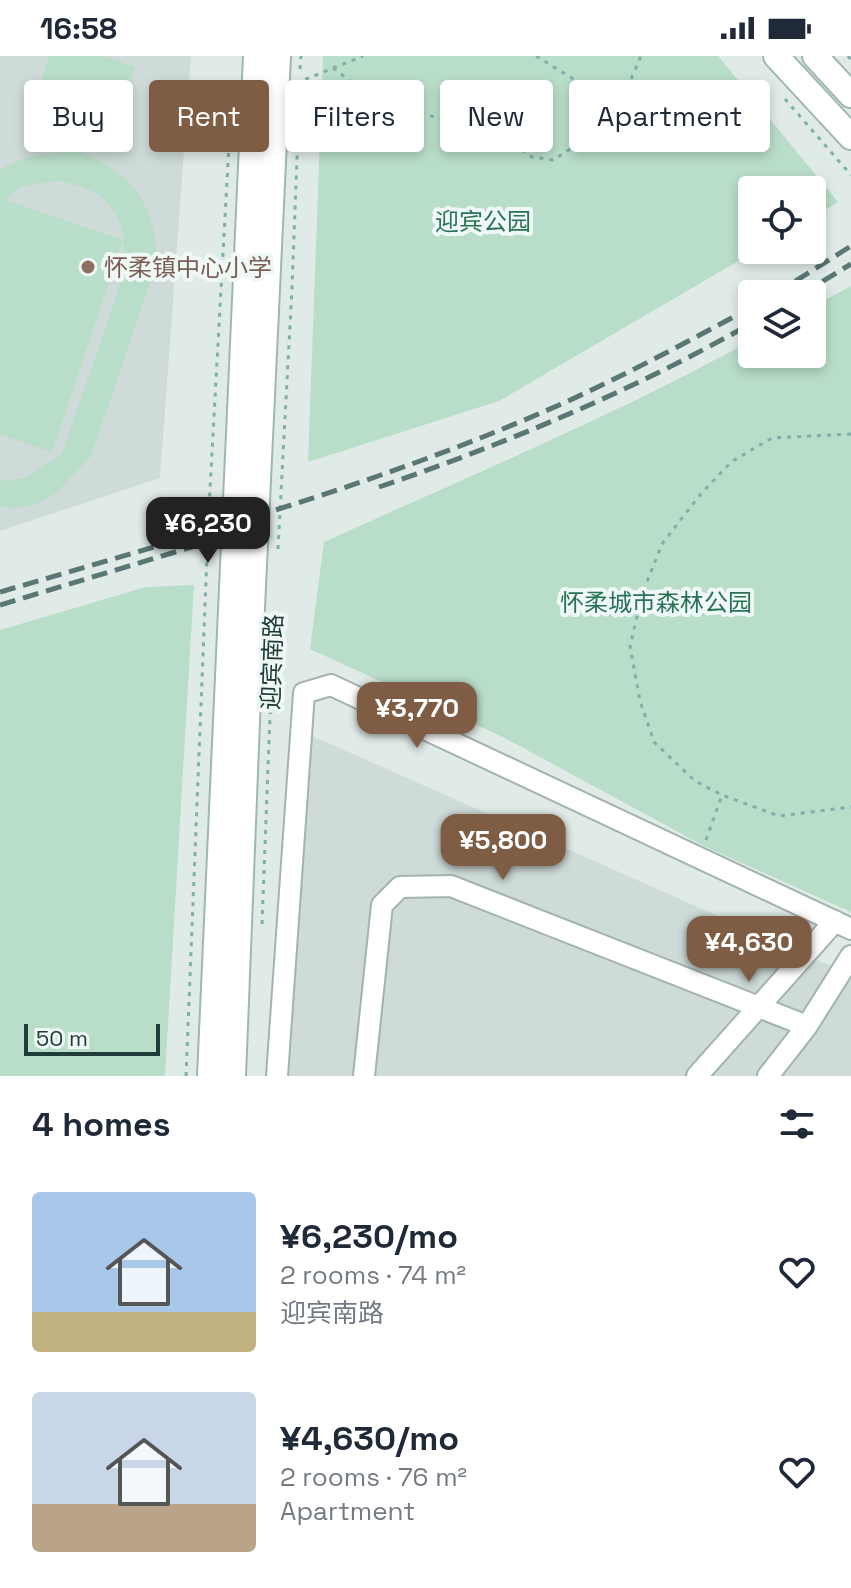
<!DOCTYPE html>
<meta charset="utf-8">
<style>
:root{--surface:#fff;--page:#f6f6f7;--text:#1f2937;--muted:#747a83;--accent:#7f5d44}
body{margin:0;font-family:"Space Grotesk","Noto Sans SC",sans-serif;background:var(--page);color:var(--text);height:100vh;display:flex;flex-direction:column;font-size:30px;white-space:nowrap}
*{box-sizing:border-box;margin:0}
p{font-size:26px;color:var(--muted)}
.icon{flex:none;width:44px;height:44px;fill:none;stroke:currentColor;stroke-width:2;stroke-linecap:round;stroke-linejoin:round}
.map{position:relative;height:1020px;overflow:hidden}
.sheet{display:flex;flex-direction:column;background:var(--surface);flex:1}
.sheet>*{flex:none}
.guide{position:absolute;left:24px;top:24px;width:804px;height:72px;display:flex;gap:16px}
.fabs{position:absolute;left:738px;top:120px;display:grid;gap:16px}
.fabs a{display:grid;place-items:center;width:88px;height:88px;border-radius:8px;background:var(--surface);box-shadow:0 4px 12px #0003;font-size:40px}
.scale{position:absolute;left:24px;bottom:20px;width:136px;box-sizing:border-box;padding-left:8px;border:4px solid #203c3a;border-top:0;font-size:22px;line-height:28px;white-space:nowrap;color:#203c3a;-webkit-text-stroke:6px #f0f8f5;paint-order:stroke}
.price{position:absolute;translate:-50% -68px;padding:0 18px;border-radius:16px;background:var(--accent);color:#fff;font-size:26px;line-height:52px;filter:drop-shadow(0 2px 4px #0008)}
.price::after{content:'';position:absolute;left:50%;top:48px;width:24px;height:18px;margin-left:-12px;background:inherit;clip-path:polygon(0 0,100% 0,50% 100%)}
.price.active{background:#222;color:#fff}
ul{padding:0;list-style:none}
li{display:flex;align-items:center;gap:24px;height:200px;padding:0 32px}
li span{display:grid;place-items:center;flex:none;width:224px;height:160px;border-radius:8px;color:#555}
li>.icon{margin-inline-start:auto}
span .icon{width:96px;height:96px;fill:#fffc;stroke-width:1}
li b{font-size:34px}
h2{display:flex;justify-content:space-between;align-items:center;height:96px;padding:0 32px;font-size:34px}
.tag{padding:0 28px;border-radius:8px;background:var(--surface);box-shadow:0 4px 12px #0003;font-size:28px;line-height:72px}
.tag.active{background:var(--accent);color:#fff}
.status{display:flex;justify-content:space-between;align-items:center;height:56px;padding:0 40px;background:var(--surface);direction:ltr}
.status svg{height:22px;fill:currentColor}
.map>svg:first-child{display:block}
.built{fill:#cedbd8}
.green{fill:#b8ddc9;fill-rule:evenodd}
.lines{fill:none;stroke-linecap:round;stroke-linejoin:round}
.minor-casing{stroke:#a3b3b0;stroke-width:24}
.secondary-casing{stroke:#9eb7b3;stroke-width:28}
.path{stroke:#7fafaa;stroke-width:3;stroke-dasharray:4 6;stroke-linecap:butt}
.minor{stroke:#fff;stroke-width:20}
.secondary{stroke:#fff;stroke-width:24}
.rail{stroke:#5a7775;stroke-width:5;stroke-dasharray:16 8;stroke-linecap:butt}
.education-dot{fill:#8d6e63;stroke:#f0f8f5;stroke-width:3}
.labels{text-anchor:middle;dominant-baseline:central;stroke-width:8;stroke-linejoin:round;paint-order:stroke}
.park-label{font-size:24px;fill:#297355;stroke:#f0f8f5}
.education-label{font-size:24px;fill:#785e54;stroke:#f0f8f5;text-anchor:start}
.street-label{font-size:24px;fill:#203c3a;stroke:#f0f8f5}
</style>
<div class="status"><b>16:58</b><svg viewBox="0 0 49 12"><path d="M0 12V9h3v3zM5 12V6h3v6zM10 12V3h3v9zM15 12V0h3v12zM26 1h20v11H26zM47 4h2v5h-2z"/></svg></div>
<div class="map">
<svg width="851" height="1020" viewBox="0 0 851 1020">
<rect width="100%" height="100%" fill="#e0ebe8"/>
<path class="built" d="M0,0H191L160,422L0,475Z
M310,679L851,919V1020H286Z"/>
<path class="green" d="M49,0H103L135,11L108,97L28,68Z
M323,0H718L838,146L812,162V134H752V194H757L499,345L308,406Z
M79,95C134,117 155,148 157,207L91,400L55,438L34,449L15,452L0,450V425L26,422L62,398L127,209L123,185L52,396L0,378V114C24,98 51,97 79,95ZM58,125C93,130 120,147 124,184L5,144L21,130Z
M851,230V856L704,790L505,682L310,593L324,486C467,421 614,360 752,284V298H812V251Z
M194,529L165,1020H0V574L146,531Z"/>
<g class="lines">
<g class="minor-casing">
<path id="minor" d="M277,1020L304,637L331,629L851,873
M364,1020L382,849L400,831L451,830L807,970
M697,1020L835,865
M768,1020L807,970L851,900"/>
</g>
<g class="secondary-casing">
<path id="secondary" d="M776,0L851,81
M815,0L851,39
M210,1020L256,0
M233,1020L249,615L278,0"/>
</g>
<path class="path" d="M536,0L619,51L671,64L704,58L725,45
M848,0L851,4
M333,12L375,44L431,60L489,71L532,101L553,104L600,74L619,51L641,0
M300,13L301,0
M296,27L363,0
M785,43L851,119
M851,378L772,382L731,406L700,439L662,488L643,536L630,590L640,645L654,686L695,725L722,739L779,760L851,751
M278,493L292,232L299,49
M706,784L722,739
M262,868L272,608
M186,1020L209,451L231,52"/>
<use href="#minor" class="minor"/>
<use href="#secondary" class="secondary"/>
<path class="rail" d="M775,238L851,190
M802,238L851,208
M379,431C508,387 634,334 752,267
M0,536C191,480 386,427 568,345C631,316 691,284 752,251
M0,549L258,471"/>
</g>
<circle class="education-dot" cx="88" cy="211" r="8"/>
<g class="labels">
<g class="park-label">
<text x="483" y="165">迎宾公园</text>
<text x="656" y="546">怀柔城市森林公园</text>
</g>
<g class="education-label">
<text x="104" y="211">怀柔镇中心小学</text>
</g>
<g class="street-label">
<text transform="translate(272 606) rotate(-88)">迎宾南路</text>
</g>
</g>
</svg>
<div class="fabs">
<a><svg class="icon" aria-label="locate" viewBox="0 0 24 24"><circle cx="12" cy="12" r="6"/><path d="M12 2v4M12 18v4M2 12h4M18 12h4"/></svg></a>
<a><svg class="icon" aria-label="layers" viewBox="0 0 24 24"><path d="M12 4l9 5-9 5-9-5zM3 14l9 5 9-5"/></svg></a>
</div>
<div class="scale">50 m</div>
<b class="price active" style="left:208px;top:509px">¥6,230</b>
<b class="price" style="left:417px;top:694px">¥3,770</b>
<b class="price" style="left:503px;top:826px">¥5,800</b>
<b class="price" style="left:749px;top:928px">¥4,630</b>
<div class="guide">
<a class="tag">Buy</a>
<a class="tag active">Rent</a>
<a class="tag">Filters</a>
<a class="tag">New</a>
<a class="tag">Apartment</a>
</div>
</div>
<section class="sheet">
<h2>4 homes<svg class="icon" aria-label="filters" viewBox="0 0 24 24"><path d="M4 7h16M4 17h16"/><circle cx="9" cy="7" r="2"/><circle cx="15" cy="17" r="2"/></svg></h2>
<ul>
<li><span style="background:linear-gradient(#a9c7e8 75%,#c2b280 0)"><svg class="icon" aria-label="home" viewBox="0 0 24 24"><path d="M3 11l9-7 9 7M6 9v11h12V9"/></svg></span><div><b>¥6,230/mo</b><p>2 rooms · 74 m²</p><p>迎宾南路</p></div><svg class="icon" aria-label="heart" viewBox="0 0 24 24"><path d="M12 20l-8-8c-3-5 5-10 8-4 3-6 11-1 8 4z"/></svg></li>
<li><span style="background:linear-gradient(#c9d6e8 70%,#b9a48a 0)"><svg class="icon" aria-label="home" viewBox="0 0 24 24"><path d="M3 11l9-7 9 7M6 9v11h12V9"/></svg></span><div><b>¥4,630/mo</b><p>2 rooms · 76 m²</p><p>Apartment</p></div><svg class="icon" aria-label="heart" viewBox="0 0 24 24"><path d="M12 20l-8-8c-3-5 5-10 8-4 3-6 11-1 8 4z"/></svg></li>
</ul>
</section>
